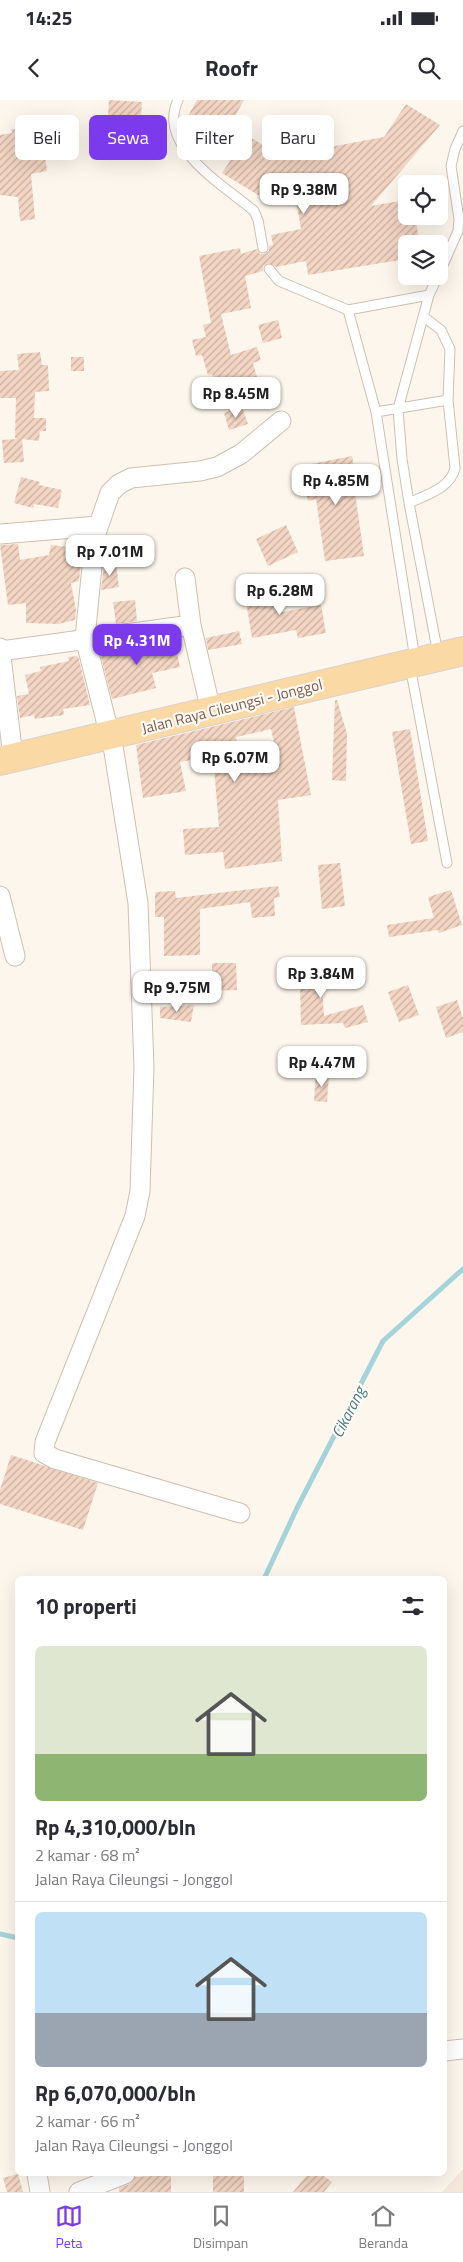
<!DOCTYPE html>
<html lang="id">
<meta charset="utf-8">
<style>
:root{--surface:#fff;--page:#f7f7f7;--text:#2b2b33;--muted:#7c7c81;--line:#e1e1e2;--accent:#7c3aed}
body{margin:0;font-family:"Titillium Web",sans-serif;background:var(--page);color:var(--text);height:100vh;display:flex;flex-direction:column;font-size:19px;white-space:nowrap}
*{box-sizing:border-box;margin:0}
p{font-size:16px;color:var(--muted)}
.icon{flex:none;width:28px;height:28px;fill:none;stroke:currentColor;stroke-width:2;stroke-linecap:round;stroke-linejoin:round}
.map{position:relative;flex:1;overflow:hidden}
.panel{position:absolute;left:15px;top:1476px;width:432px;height:600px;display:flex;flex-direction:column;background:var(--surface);border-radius:8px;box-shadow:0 5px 20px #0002}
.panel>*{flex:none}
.top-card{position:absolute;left:15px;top:15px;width:434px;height:45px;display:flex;gap:10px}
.buttons{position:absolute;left:398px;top:75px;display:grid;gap:10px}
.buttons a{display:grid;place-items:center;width:50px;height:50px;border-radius:8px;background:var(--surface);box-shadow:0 5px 20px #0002;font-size:25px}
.price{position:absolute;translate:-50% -42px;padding:0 11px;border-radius:10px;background:#fff;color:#222;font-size:16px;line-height:32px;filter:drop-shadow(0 1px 2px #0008)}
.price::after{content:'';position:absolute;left:50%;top:30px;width:15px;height:11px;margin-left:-8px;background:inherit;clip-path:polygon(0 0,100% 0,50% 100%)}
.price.selected{background:var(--accent);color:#fff}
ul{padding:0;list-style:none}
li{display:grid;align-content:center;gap:10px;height:265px;padding:0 20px}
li+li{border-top:1px solid var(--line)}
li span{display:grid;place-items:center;height:155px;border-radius:8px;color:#555}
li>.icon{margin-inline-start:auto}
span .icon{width:90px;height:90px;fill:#fffc;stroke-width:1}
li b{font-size:21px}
h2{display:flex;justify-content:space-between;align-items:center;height:60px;padding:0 20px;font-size:21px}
.tag{padding:0 18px;border-radius:8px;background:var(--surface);box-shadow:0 5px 20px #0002;font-size:18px;line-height:45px}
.tag.selected{background:var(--accent);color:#fff}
.status{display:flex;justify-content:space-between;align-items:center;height:35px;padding:0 25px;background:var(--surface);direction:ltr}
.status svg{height:14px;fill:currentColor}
header{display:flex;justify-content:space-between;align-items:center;height:65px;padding:0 20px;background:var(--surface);font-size:22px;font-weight:700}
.tab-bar{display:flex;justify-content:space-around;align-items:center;height:70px;border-top:1px solid var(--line);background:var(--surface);font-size:14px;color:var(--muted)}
.tab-bar a{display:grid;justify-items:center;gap:2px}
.tab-bar .selected{color:var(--accent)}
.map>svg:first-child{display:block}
.residential{fill:#f5e8da}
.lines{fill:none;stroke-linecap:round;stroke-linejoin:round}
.stream{stroke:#a5d3da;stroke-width:5}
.building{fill:url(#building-hatch);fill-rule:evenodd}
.lane-casing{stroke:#d1beb0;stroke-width:11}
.street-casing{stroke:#d1beb0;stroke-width:21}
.primary-casing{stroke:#dad1cd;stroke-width:30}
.lane{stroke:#fff;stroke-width:9}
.street{stroke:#fff;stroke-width:19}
.primary{stroke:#fbd9a5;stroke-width:28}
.labels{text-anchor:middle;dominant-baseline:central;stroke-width:4.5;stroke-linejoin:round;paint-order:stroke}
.street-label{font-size:15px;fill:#7a5c4d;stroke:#fffaf3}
.water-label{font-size:16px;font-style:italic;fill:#437c86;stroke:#fffaf3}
</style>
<div class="status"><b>14:25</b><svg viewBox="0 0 49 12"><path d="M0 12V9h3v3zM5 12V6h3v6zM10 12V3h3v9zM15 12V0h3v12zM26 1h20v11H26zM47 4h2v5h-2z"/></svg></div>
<header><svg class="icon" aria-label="back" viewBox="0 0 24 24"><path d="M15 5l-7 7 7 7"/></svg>Roofr<svg class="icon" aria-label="search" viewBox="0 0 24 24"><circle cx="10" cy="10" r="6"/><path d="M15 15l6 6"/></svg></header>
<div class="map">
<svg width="463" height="2092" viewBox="0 0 463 2092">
<defs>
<pattern id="building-hatch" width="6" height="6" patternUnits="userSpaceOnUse" patternTransform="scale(1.25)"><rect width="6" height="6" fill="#f3d5c3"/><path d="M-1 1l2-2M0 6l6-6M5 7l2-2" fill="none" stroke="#cab0a1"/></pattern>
</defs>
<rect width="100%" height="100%" fill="#fdf6ec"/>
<path class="residential" d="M463,2069V2092H442Z"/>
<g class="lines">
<path class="stream" d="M264,1479L297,1408L383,1241L463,1169
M0,1834L18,1838"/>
</g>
<path class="building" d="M109,0L142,2L140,32L107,30Z
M197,0H244L230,25L281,56L384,37L406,4L440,25L371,106L406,100V116H415L420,144H406V159L308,175L306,161L276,167L268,163L263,166V171L245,176L251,208L221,214L231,255L257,247L261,260L253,263L258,281L242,286L241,282L217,290L212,274L208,275L202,255L196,256L192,240L206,237L203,225L211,223L199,156L240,148L241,154L257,149L260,154H265L269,151V146L273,145L271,135L301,129L296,100L268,101L222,73L230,61L182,27Z
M37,23L41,55H45L47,71L31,74L35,119L20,121L18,97L0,95V35L12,33L11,29L20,28L19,25Z
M278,220L282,238L263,243L258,225Z
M40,252L42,265H48L49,291L35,292L34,318H46V331H40L39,341L22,339L24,362L4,363L2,340L17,339L15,338L16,298H0V271L19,270L17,254Z
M71,257H84V271H71Z
M242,307L248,324L229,330L224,313Z
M352,356L358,392H355L364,456L325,461L316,399L308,401L301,366Z
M21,377L40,382L39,385L62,390L58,408L34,404L33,408L14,403Z
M286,425L298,452L268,466L256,439Z
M83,438L79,481L71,483L76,510L75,520L58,524L26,523V503L8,505L0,445L18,444L20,460L49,455L51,445L68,447L67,440Z
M116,463L119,487L101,490L104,464Z
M272,484L277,513L321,505L326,533L298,538L296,530L252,538L244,489Z
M135,500L137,521L116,524L113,502Z
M239,531L242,544L208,550L206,538Z
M174,539L180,567L152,573L156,588L112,599L99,549Z
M78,556L90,605L63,609L64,615L35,619L34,615L20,618L17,596L29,594L25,575L41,571L40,567L69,561L68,557Z
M335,600H337L347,634L346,681L332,680Z
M294,607L311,695L278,700L282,761L225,769L223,752L185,755L183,729L219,727L213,656L180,662L186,691L143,698L136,645ZM271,629L279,665L240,673L236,637Z
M410,629L428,741L411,744L392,632Z
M340,763L345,806L322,809L318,765Z
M278,786L280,797L274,798L275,816L252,818L250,802L200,809V855L164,856V817H155V792L175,791L176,798Z
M451,790L462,825L439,833L438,830L389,837L387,825L434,818L428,797Z
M320,859L324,916L363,905L368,922L345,928L343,923L301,925L300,883H297L295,862Z
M212,863H236L237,890L212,891Z
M408,885L419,915L399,922L388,892Z
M457,900L463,918V932L446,938L436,907Z
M194,905L191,922L160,918V907Z
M316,973L329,974L327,1002L314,1001Z
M11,1355L98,1383L83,1430L0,1404V1390Z
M18,2074L23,2092H7L3,2078Z
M213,2074H244V2092H213Z
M308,2074H321L332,2082L324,2092H293Z
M171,2075V2092H119V2088L130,2084L135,2077Z"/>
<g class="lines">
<g class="lane-casing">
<path id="lane" d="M178,0C156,47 224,85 254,111L258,120L263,148
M269,169L279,181L348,210
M439,174L458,131L459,119L451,66L455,49L463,31
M438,176L429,195L398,309L402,359L409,403L438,554
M376,312L448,300
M409,403C426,395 451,388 455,368L448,300L450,249L441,230L424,217
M415,559L376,312L348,210L429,195
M410,566L447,763"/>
</g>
<g class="street-casing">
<path id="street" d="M0,434L98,426
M185,478L191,525L211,611
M0,548L13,657
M0,551L191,525
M0,796L15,856
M240,1413L55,1359L44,1353L45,1342L135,1116L140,1091L144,967L138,803L114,652L85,538L95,436L110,393L119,384L131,378L200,371L217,367L241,354L281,321
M445,1951L463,1949
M37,2074L40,2092
M79,2092L125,2074"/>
</g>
<g class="primary-casing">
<path id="primary" d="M0,661L463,551"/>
</g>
<use href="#lane" class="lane"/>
<use href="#street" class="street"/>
<use href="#primary" class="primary"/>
</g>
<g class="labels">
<g class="street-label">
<text transform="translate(232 606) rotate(-14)">Jalan Raya Cileungsi - Jonggol</text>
</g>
<g class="water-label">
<text transform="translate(348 1312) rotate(-63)">Cikarang</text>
</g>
</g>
</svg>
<div class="buttons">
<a><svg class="icon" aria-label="locate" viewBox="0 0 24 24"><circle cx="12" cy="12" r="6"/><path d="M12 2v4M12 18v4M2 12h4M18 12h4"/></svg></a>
<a><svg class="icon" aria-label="layers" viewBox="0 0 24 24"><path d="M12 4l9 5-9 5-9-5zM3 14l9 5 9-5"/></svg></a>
</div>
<b class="price" style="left:304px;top:115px">Rp 9.38M</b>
<b class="price" style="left:236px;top:319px">Rp 8.45M</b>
<b class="price" style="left:336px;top:406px">Rp 4.85M</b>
<b class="price" style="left:110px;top:477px">Rp 7.01M</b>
<b class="price" style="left:280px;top:516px">Rp 6.28M</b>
<b class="price selected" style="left:137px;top:566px">Rp 4.31M</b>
<b class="price" style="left:235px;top:683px">Rp 6.07M</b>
<b class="price" style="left:321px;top:899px">Rp 3.84M</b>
<b class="price" style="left:177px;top:913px">Rp 9.75M</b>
<b class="price" style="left:322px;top:988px">Rp 4.47M</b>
<div class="top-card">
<a class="tag">Beli</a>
<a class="tag selected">Sewa</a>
<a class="tag">Filter</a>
<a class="tag">Baru</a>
</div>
<section class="panel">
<h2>10 properti<svg class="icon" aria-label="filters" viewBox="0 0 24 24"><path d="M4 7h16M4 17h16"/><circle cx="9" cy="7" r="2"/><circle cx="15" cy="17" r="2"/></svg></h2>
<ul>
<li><span style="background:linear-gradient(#dfe7d0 70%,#8fb573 0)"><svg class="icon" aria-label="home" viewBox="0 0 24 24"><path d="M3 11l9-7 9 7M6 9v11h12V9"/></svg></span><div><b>Rp 4,310,000/bln</b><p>2 kamar · 68 m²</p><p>Jalan Raya Cileungsi - Jonggol</p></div></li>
<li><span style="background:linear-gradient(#bfe0f5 65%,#9aa5b1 0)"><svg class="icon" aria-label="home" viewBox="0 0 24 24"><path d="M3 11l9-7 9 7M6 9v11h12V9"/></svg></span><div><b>Rp 6,070,000/bln</b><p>2 kamar · 66 m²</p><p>Jalan Raya Cileungsi - Jonggol</p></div></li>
</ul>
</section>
</div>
<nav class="tab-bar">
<a class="selected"><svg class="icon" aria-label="map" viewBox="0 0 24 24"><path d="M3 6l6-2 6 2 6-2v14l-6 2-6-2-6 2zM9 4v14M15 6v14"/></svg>Peta</a>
<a><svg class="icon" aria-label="saved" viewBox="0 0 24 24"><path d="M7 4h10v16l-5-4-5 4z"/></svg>Disimpan</a>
<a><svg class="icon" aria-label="home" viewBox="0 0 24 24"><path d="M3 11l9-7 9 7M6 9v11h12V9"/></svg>Beranda</a>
</nav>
